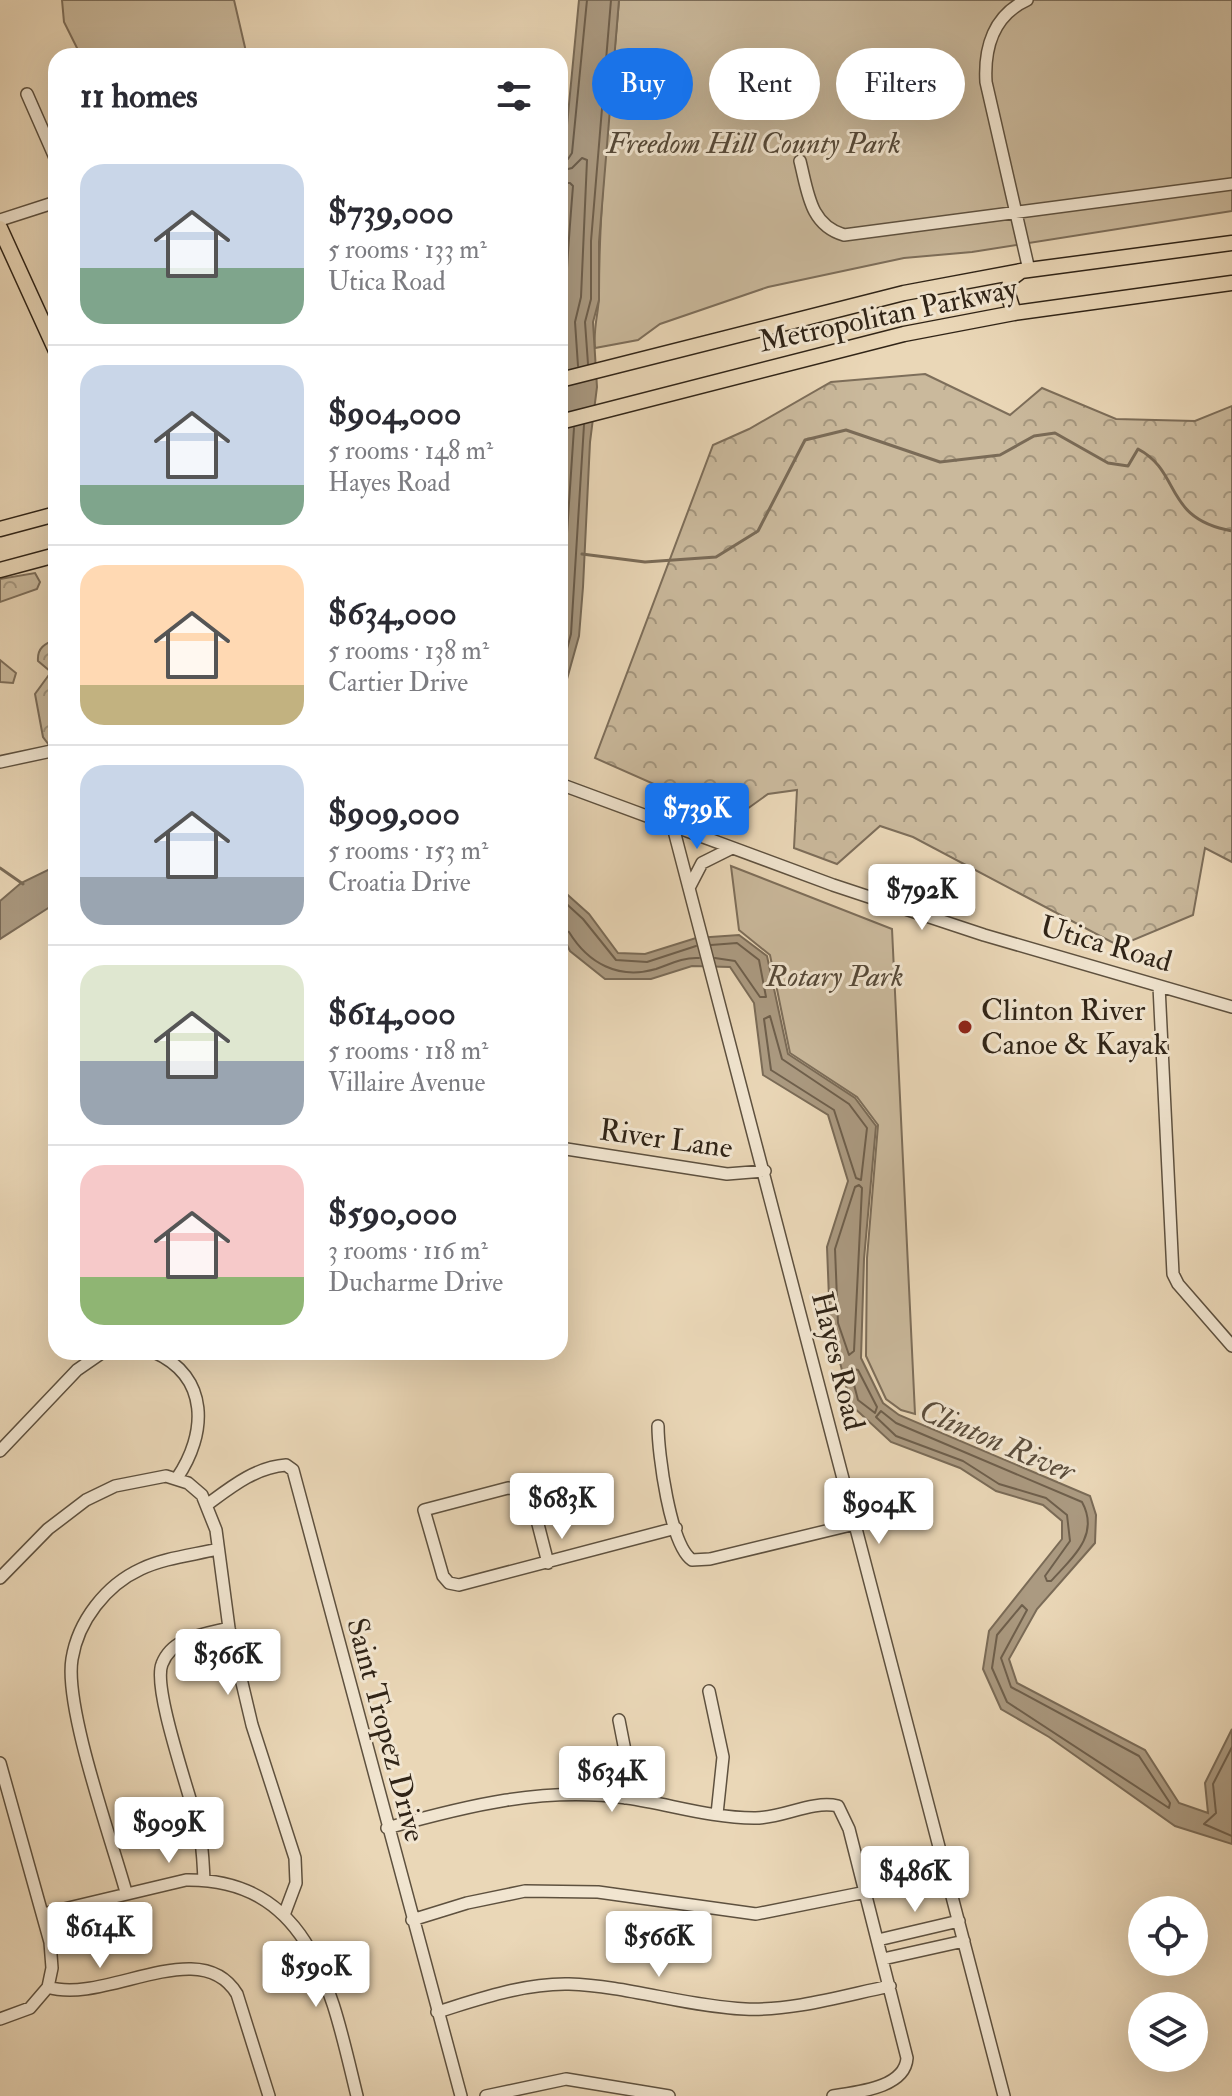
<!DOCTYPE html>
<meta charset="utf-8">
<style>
:root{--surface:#fff;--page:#f2f2f3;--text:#2b2b33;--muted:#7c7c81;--line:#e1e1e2;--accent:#1a73e8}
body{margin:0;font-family:"IM FELL Double Pica",serif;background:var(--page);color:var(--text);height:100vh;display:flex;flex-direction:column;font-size:30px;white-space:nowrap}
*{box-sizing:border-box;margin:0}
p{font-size:26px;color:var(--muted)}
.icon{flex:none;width:44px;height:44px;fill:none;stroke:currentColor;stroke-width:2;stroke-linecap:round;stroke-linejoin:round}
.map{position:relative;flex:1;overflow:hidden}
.sheet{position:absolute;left:48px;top:48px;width:520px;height:1312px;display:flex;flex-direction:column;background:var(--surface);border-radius:24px;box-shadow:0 8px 32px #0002}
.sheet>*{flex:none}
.banner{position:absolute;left:592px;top:48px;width:520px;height:72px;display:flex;gap:16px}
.tools{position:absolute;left:1128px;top:1896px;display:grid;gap:16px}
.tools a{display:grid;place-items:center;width:80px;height:80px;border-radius:50%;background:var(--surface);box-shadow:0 8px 32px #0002;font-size:40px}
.price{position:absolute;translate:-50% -68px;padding:0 18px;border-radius:8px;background:#fff;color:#222;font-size:26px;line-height:52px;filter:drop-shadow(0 2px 4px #0008)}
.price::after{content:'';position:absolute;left:50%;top:48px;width:24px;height:18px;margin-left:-12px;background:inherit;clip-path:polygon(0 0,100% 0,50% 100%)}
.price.active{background:var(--accent);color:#fff}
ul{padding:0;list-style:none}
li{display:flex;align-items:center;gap:24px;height:200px;padding:0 32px}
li+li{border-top:2px solid var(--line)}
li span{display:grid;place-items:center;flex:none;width:224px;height:160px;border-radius:24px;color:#555}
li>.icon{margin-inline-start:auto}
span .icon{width:96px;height:96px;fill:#fffc;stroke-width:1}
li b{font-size:34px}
h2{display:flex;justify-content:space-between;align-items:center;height:96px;padding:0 32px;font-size:34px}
.tag{padding:0 28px;border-radius:36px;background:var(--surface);box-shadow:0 8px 32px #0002;font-size:28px;line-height:72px}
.tag.active{background:var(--accent);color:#fff}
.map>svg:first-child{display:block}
.forest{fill:url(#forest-crowns);stroke:#7d6e5a;stroke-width:2}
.park{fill:#cab99c;stroke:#7d6e5a;stroke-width:2}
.water{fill:#ab9a81;stroke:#7a6b57;stroke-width:2}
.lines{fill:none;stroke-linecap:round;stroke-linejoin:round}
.shore{stroke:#6e5f4c;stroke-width:2}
.stream{stroke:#7a6b57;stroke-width:3}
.minor-casing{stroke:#5e513f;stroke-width:14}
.major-casing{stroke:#302417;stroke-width:17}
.minor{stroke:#f1e5d0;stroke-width:11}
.major{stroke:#ead7b7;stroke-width:14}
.poi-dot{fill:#8f2418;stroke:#f1e5d0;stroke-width:3}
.labels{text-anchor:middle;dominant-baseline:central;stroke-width:6;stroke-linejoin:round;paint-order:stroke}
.park-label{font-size:30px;font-style:italic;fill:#564938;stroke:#f1e5d0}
.street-label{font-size:30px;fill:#302417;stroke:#f1e5d0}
.poi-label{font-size:30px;fill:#302417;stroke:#f1e5d0;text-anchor:start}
.water-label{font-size:32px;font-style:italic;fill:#5b4d3c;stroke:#f1e5d0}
</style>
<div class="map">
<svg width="1232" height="2096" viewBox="0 0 1232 2096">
<defs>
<pattern id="forest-crowns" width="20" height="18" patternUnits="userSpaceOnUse" patternTransform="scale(2)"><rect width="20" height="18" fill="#cab99c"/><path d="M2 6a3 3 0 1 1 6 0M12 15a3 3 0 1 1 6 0" fill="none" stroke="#a4967e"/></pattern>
</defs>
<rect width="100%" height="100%" fill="#ead7b7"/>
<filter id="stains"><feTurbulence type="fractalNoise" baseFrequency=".0025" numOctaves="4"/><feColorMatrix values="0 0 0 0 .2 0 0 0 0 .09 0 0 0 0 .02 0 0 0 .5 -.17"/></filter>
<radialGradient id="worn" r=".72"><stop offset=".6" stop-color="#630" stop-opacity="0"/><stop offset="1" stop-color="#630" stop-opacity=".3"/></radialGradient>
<path class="forest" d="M925,374L1010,415L1042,388L1116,419L1195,421L1232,406V862L1205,848L1193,915L1119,946L913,837L880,826L837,864L794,848L797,790L768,794L733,819L595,758L713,445L749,429L831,382Z
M35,573L40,582L37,589L0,602V579Z
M56,640V738L49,745L43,737L35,694L51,672L38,661C37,648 45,643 56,640Z
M0,660L16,673L13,683L0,682Z"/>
<path class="park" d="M62,0H234L247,56H81L64,22Z
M619,0H1232V211L972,252L904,258L768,287L660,324L638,340L595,348C593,326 599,313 599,294C599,196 611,98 619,0Z
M731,866L892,929L915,1414L901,1410L886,1399L866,1356L867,1258L878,1125L857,1097L790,1053L770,955L739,930Z"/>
<path class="water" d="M579,0H619L599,242V300L593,322L597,387L590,442L583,587L579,636L567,679L560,690V198Z
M56,866V903L0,939V901L21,883Z
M560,888L589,914L618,953L645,954L696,938L739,935L767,956L788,1054L855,1098L876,1126L864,1259L861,1358L883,1403L899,1415L1090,1496L1096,1515L1095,1543L1037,1609L1009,1659L1017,1683L1145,1750L1179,1803L1208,1813L1205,1783L1232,1729V1844L1175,1826L1049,1737L1001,1709L983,1669L989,1631L1062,1539V1521L1043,1505L996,1491L960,1468L891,1442L851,1405L830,1324L827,1247L848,1181L828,1115L763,1075L754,1003L730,967L692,966L651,979H605L570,951L560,931Z"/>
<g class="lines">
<path class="shore" d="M560,161L568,159L572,153L587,0
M560,171L572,168L582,158L587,160L581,297L575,322L578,366
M560,183H570L573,186C568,248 563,308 566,369
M588,364L585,322L591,299V241L611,0
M560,638L574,428
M560,675L571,634L584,425
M560,898L583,919L616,960L647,962L696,946
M560,930L569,932C588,963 618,980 656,969C670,964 684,957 699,958
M711,945L737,943L759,960L766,997H760L735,961L715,958
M770,1016L782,1059L849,1104L867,1128L861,1180L856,1178L834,1110L771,1070L764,1019Z
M859,1185L862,1188L854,1351L849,1355L838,1323L835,1249L855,1187Z
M854,1369L858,1370L877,1407L875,1413L858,1400L851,1373Z
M881,1411L896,1423L1082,1502C1100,1535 1073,1557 1051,1581H1047L1045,1576L1070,1541L1067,1515L1046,1498L999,1484L963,1461L896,1436L876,1417Z
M1022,1605L1027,1610L1001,1658L1011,1687L1139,1756L1170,1803L1169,1808L1007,1702L992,1668L997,1635Z
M1232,1747L1213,1784L1216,1813L1204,1824L1232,1836"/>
<path class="stream" d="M582,554L645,562L716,557L758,531L805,440L846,430L940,462L1000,455L1034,436L1055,433L1108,463L1128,466L1138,449C1182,472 1163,519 1232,531
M0,868L23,884"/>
<g class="minor-casing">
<path id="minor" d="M1027,0C994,15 984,47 986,82L1029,270
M27,94L56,160
M800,161C808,193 810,225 844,235L1232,184
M0,220L56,202
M0,762L56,750
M560,784L833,885L984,935L1232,1007
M672,823L1004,2096
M689,888L702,863L732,848
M1159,986L1173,1274L1178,1284L1232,1346
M560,1148L727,1174L765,1171
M154,1352C210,1377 207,1434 177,1478
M658,1426C658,1453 670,1545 692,1560L710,1559L855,1524
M0,1451L77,1370L103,1352
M208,1504C231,1487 256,1467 286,1465L293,1470L461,2096
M548,1563L531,1497L524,1489L508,1488L424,1510L443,1576L449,1583L459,1585L676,1528
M0,1578L48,1529L86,1500L115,1486L166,1476L188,1483L202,1495L216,1530L229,1628L252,1725L295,1858L296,1883L284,1915
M709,1691L723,1757L717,1814
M619,1720L628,1766L625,1798
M0,1763L50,1942L52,1968L48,1987
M387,1828C466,1806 544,1786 627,1798C669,1804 711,1818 754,1818C781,1819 811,1800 838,1806L849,1829L907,2058C905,2088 857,2092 833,2096
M204,1880C203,1863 203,1847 199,1831C192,1799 152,1689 162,1664C172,1637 205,1634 229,1628
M126,1892C111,1838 64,1707 72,1659C78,1621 106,1585 141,1569C164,1558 193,1555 218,1549
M43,1914L186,1880C314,1878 333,1999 357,2096
M412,1920L467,1903L525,1891L598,1892L756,1914L866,1892
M878,1940L959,1921
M883,1959L964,1941
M437,2012C480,1999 524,1983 569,1984C628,1986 685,2006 745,2009C793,2011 842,1996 890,1986
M0,2019L30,2008L48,1987C105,2005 200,1933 237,1994L269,2096
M486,2096L566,2079L669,2096"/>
</g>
<g class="major-casing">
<path id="major" d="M0,228L56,351
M1014,313L1007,291L1012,278L1020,272
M560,380L904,293L1021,271L1232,243
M560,422L904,334L1014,313L1232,283
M0,529L56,514
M0,570L56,555"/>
</g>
<use href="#minor" class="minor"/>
<use href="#major" class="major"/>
</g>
<circle class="poi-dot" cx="965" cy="1027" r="8"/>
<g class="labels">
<g class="park-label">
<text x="754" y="143">Freedom Hill County Park</text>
<text x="835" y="976">Rotary Park</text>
</g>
<g class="street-label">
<text transform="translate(888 315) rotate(-12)">Metropolitan Parkway</text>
<text transform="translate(1106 944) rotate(16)">Utica Road</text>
<text transform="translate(666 1139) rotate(8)">River Lane</text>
<text transform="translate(838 1361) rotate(76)">Hayes Road</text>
<text transform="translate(386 1730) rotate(75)">Saint Tropez Drive</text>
</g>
<g class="poi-label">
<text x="981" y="1010">Clinton River<tspan x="981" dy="34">Canoe &amp; Kayak</tspan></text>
</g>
<g class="water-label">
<text transform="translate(997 1441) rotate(23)">Clinton River</text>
</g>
</g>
<rect width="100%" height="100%" filter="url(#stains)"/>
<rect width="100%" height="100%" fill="url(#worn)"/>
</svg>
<div class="tools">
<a><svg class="icon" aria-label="locate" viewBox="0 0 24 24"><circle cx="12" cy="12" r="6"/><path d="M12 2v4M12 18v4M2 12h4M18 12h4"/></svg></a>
<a><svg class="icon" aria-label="layers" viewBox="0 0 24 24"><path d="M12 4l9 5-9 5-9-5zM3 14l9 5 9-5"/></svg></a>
</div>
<b class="price active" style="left:697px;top:851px">$739K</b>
<b class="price" style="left:922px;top:932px">$792K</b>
<b class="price" style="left:562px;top:1541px">$683K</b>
<b class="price" style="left:879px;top:1546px">$904K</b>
<b class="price" style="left:228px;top:1697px">$366K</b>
<b class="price" style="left:612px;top:1814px">$634K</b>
<b class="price" style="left:169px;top:1865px">$909K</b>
<b class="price" style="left:915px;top:1914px">$486K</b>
<b class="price" style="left:100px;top:1970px">$614K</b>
<b class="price" style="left:659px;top:1979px">$566K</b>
<b class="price" style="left:316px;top:2009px">$590K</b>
<div class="banner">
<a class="tag active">Buy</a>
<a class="tag">Rent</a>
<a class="tag">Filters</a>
</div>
<section class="sheet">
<h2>11 homes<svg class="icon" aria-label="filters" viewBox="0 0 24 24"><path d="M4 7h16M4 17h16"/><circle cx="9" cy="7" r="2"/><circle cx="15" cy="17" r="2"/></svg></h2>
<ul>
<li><span style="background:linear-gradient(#c9d6e8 65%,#7fa58c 0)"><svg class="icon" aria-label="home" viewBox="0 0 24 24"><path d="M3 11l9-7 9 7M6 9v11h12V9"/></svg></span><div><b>$739,000</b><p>5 rooms · 133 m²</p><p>Utica Road</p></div></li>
<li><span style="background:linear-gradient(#c9d6e8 75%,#7fa58c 0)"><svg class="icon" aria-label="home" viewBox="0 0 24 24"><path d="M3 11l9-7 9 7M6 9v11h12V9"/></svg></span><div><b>$904,000</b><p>5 rooms · 148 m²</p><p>Hayes Road</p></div></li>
<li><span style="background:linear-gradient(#ffd9b3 75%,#c2b280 0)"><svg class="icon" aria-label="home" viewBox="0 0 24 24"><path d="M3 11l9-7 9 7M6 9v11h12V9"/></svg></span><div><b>$634,000</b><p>5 rooms · 138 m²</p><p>Cartier Drive</p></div></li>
<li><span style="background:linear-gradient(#c9d6e8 70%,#9aa5b1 0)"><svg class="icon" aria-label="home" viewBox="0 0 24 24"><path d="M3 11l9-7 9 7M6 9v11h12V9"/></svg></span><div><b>$909,000</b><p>5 rooms · 153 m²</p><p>Croatia Drive</p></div></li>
<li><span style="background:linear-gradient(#dfe7d0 60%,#9aa5b1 0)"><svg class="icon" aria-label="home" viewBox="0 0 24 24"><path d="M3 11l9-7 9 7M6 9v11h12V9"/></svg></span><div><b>$614,000</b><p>5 rooms · 118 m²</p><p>Villaire Avenue</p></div></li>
<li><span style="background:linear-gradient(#f6c9c9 70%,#8fb573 0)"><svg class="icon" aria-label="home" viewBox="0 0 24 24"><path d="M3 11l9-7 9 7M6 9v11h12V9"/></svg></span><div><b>$590,000</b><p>3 rooms · 116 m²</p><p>Ducharme Drive</p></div></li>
</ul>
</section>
</div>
